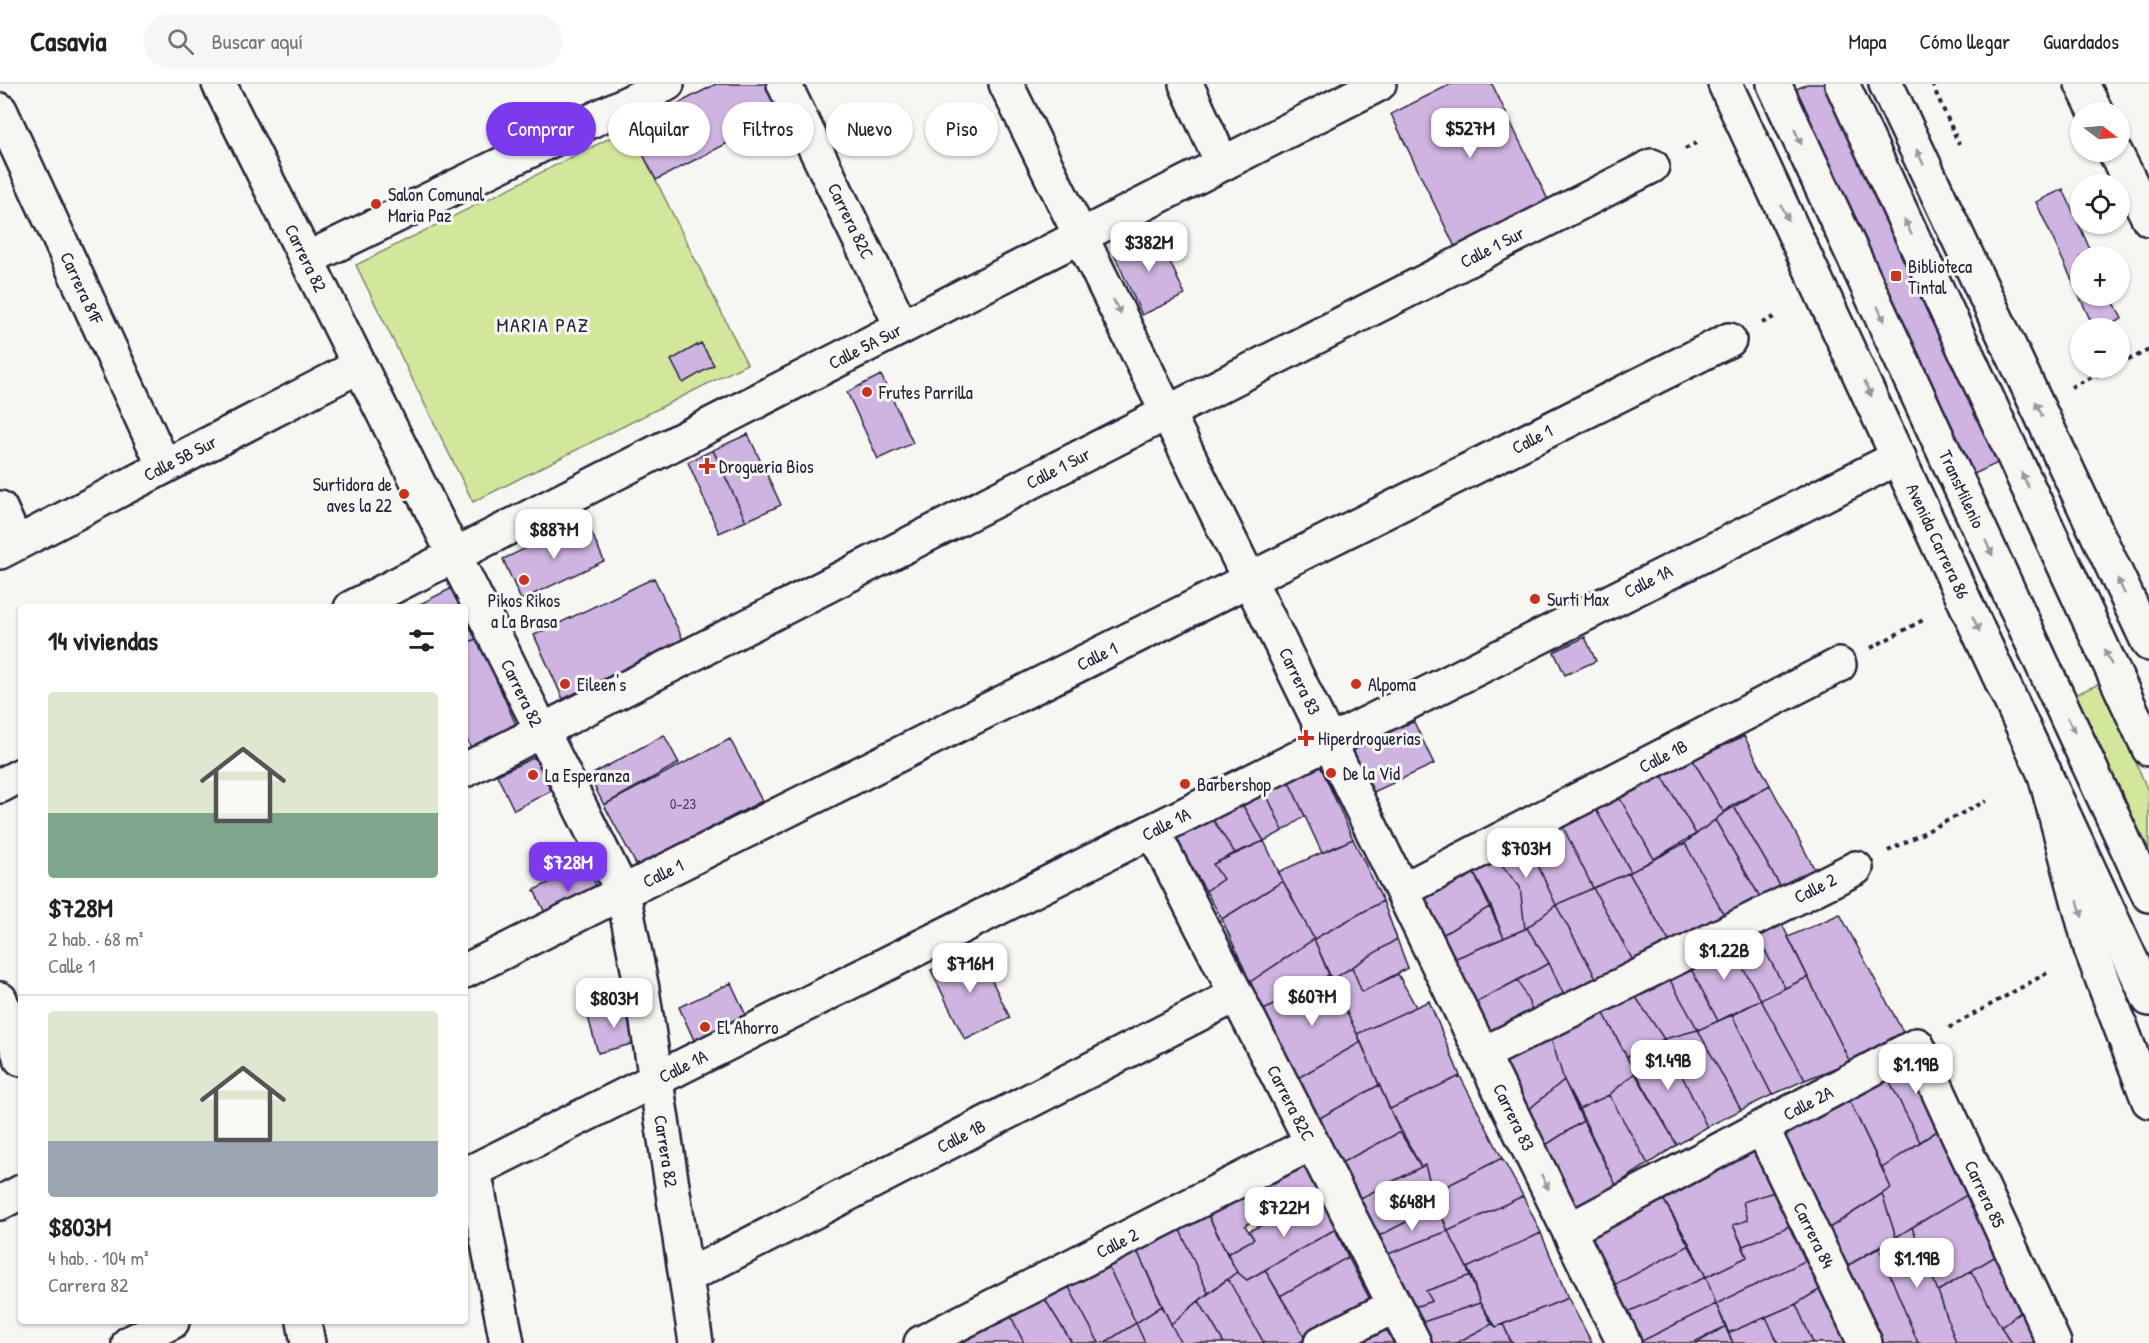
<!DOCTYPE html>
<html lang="es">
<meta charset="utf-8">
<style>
:root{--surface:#fff;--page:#f6f6f6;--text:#222;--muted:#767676;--line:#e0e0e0;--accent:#7c3aed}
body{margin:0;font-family:"Patrick Hand",sans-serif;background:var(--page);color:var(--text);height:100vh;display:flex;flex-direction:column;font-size:22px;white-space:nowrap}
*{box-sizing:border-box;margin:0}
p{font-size:20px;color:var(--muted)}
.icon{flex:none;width:33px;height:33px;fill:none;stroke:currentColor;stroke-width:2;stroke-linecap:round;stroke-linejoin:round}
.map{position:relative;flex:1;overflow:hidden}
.sheet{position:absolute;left:18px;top:520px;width:450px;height:720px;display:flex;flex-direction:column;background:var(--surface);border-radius:6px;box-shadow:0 2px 4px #0004}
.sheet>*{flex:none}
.guide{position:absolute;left:486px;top:18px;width:570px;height:54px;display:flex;gap:12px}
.needle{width:39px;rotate:106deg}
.controls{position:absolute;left:2070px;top:18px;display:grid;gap:12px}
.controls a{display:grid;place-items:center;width:60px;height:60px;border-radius:50%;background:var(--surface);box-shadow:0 2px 4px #0004;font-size:30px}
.price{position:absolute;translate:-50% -51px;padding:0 14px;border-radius:12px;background:#fff;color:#222;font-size:20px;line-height:39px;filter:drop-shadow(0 2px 3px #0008)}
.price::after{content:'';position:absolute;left:50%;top:36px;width:18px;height:14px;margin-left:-9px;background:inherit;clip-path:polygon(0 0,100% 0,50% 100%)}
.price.selected{background:var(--accent);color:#fff}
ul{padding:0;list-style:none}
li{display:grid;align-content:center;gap:12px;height:318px;padding:0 30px}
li+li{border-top:2px solid var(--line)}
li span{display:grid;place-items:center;height:186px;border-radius:6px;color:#555}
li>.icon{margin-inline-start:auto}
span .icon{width:108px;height:108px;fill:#fffc;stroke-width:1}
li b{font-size:26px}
h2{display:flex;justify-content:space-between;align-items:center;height:72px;padding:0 30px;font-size:26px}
.pill{padding:0 21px;border-radius:27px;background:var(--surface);box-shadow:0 2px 4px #0004;font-size:21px;line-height:54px}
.pill.selected{background:var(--accent);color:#fff}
header{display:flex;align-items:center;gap:36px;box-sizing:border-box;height:84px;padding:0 30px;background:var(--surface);border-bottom:2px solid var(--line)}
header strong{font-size:28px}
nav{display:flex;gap:33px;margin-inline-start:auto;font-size:21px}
.search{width:420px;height:54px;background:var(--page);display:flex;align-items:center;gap:15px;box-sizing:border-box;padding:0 21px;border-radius:33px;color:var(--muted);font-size:22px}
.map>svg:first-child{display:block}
.green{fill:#d2e79c;stroke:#7a846c;stroke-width:1.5}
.building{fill:#cfb3e0;stroke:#22223b;stroke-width:1.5}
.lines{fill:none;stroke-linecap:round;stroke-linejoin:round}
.minor-casing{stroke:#22223b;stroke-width:38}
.major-casing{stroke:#22223b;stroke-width:38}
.highway-casing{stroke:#22223b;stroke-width:38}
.path{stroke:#22223b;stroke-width:4;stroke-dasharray:4.5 4.5;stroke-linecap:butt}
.minor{stroke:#f6f6f2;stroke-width:33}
.major{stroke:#f6f6f2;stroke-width:33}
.highway{stroke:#f6f6f2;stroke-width:33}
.oneway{fill:#9797a0}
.poi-dot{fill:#c8321e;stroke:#f6f6f2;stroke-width:2}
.labels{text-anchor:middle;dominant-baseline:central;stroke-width:6;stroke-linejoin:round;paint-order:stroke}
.number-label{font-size:15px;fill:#4d4664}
.poi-label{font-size:18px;fill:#22223b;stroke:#f6f6f2;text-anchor:start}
.street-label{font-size:18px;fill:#22223b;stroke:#f6f6f2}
.neighbourhood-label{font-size:20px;letter-spacing:1.5px;fill:#22223b;stroke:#f6f6f2}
</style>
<header>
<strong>Casavia</strong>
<div class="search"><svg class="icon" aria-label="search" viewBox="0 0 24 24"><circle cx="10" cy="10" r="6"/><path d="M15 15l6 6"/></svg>Buscar aquí</div>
<nav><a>Mapa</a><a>Cómo llegar</a><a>Guardados</a></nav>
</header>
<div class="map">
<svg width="2149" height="1259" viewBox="0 0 2149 1259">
<rect width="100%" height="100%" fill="#f6f6f2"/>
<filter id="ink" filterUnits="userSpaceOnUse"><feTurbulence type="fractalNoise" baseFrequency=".0167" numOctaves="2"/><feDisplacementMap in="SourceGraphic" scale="12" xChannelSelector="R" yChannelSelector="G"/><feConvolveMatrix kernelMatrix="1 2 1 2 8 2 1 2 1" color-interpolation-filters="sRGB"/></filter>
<g filter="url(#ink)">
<path class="green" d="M630,44L747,280L473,418L356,181Z
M2103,598L2149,710V765L2072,612Z"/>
<path class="building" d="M716,0H768L784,30L656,96L630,44Z
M1451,0H1492L1549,118L1455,163L1391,30Z
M1807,0H1826L2002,377L1970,392L1792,7Z
M2063,105L2093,172H2080V212H2111L2122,235L2103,244H2094L2036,118Z
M1156,147L1185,211L1142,231L1112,166Z
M701,259L714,281L683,299L671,276Z
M881,291L913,359L878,375L847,308Z
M748,350L781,421L746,437L713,366Z
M713,366L746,437L719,449L688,378Z
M586,436L604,477L521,516L503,475Z
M654,494L684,558L563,615L534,551Z
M454,503L464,524H422L420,520Z
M465,526L478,554L465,560Z
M1585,553L1596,577L1565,591L1554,568Z
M478,554L517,643L471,664L465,651V560Z
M1414,638L1434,680L1365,712L1344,666L1365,654Z
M664,651L679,679L604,721L589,692Z
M1744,652L1770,701L1724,729L1693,676Z
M730,655L762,717L637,782L604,721Z
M1316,672L1353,755L1322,769L1284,687Z
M535,673L551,707L514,726L497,691Z
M1693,676L1724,729L1696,750L1661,690Z
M1284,687L1305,732L1283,747L1260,696Z
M1661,690L1696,750L1654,775L1618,711Z
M1260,696L1283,747L1264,757L1237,712Z
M1770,701L1816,788L1782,805L1733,721Z
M1618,711L1654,775L1631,788L1594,722Z
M1237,712L1264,757L1235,769L1205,724Z
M1733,721L1782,805L1760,813L1715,736Z
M1594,722L1631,788L1593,804L1559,735Z
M1205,724L1235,769L1213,780L1223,795L1206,807L1166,740Z
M1559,735L1593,804L1556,821L1525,753Z
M1715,736L1760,813L1726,835L1685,759Z
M1525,753L1556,821L1525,845L1520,803L1490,767Z
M1353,755L1383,817L1314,855L1278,788Z
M1264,757L1283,797L1222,835L1206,807L1223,795L1213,780Z
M1685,759L1726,835L1673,864L1629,789Z
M1490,767L1520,803L1525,845L1504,854L1471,783Z
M586,780L601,812L549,837L534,806Z
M1471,783L1491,822L1432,857L1410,814Z
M1629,789L1673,864L1636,882L1593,804Z
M1283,797L1314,855L1250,898L1222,835Z
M1593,804L1636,882L1600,901L1556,821Z
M1383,817L1397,855L1332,896L1314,855Z
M1556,821L1600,901L1567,918L1549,879L1527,844Z
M1491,822L1504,854L1442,880L1432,857Z
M1840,830L1904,950L1850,978L1788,853Z
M1778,832L1808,893L1785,904L1754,846Z
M1527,844L1549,879L1464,925L1442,880Z
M1754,846L1785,904L1761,916L1728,857Z
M1314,855L1329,891L1264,926L1250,898Z
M1397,855L1408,884L1362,908L1352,883Z
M1728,857L1761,916L1718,937L1687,877Z
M976,864L1010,934L965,956L931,886Z
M1687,877L1718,937L1698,946L1666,889Z
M1549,879L1567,918L1538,937L1518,896Z
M1352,883L1362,908L1398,890L1416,923L1357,950L1332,896Z
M1666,889L1698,946L1664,955L1631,906Z
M1329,891L1361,958L1296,995L1264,926Z
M1808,893L1850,978L1805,996L1761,916Z
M1518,896L1538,937L1481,960L1464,925Z
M731,899L750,940L698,965L679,923Z
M1631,906L1664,955L1627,973L1600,922Z
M1761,916L1805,996L1772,1011L1732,931Z
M1429,917L1460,992L1390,1025L1357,950Z
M629,920L639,958L598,969L588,933Z
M1600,922L1635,989L1609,1011L1579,1025L1564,996L1550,951Z
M1732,931L1772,1011L1741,1026L1698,946Z
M1698,946L1741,1026L1707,1043L1664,955Z
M1550,951L1564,996L1522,1031L1494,979Z
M1664,955L1707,1043L1677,1061L1627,973Z
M1361,958L1379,1001L1316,1036L1296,995Z
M1914,967L1948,1040L1920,1058L1882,982Z
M1882,982L1920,1058L1882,1084L1843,1003Z
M1635,989L1677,1061L1648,1080L1609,1011Z
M1460,992L1502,1074L1433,1109L1425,1081L1421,1083L1390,1025Z
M1564,996L1583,1037L1535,1068L1522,1031Z
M1379,1001L1400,1048L1337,1081L1316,1036Z
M1843,1003L1891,1104L1826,1146L1803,1109L1810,1102L1778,1043Z
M1609,1011L1648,1080L1616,1101L1579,1025Z
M1583,1037L1616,1101L1569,1127L1535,1068Z
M1948,1040L1977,1105L1896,1153L1882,1110L1891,1104L1882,1084Z
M1400,1048L1421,1083L1357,1116L1337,1081Z
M1753,1050L1780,1106L1743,1118L1748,1136L1733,1141L1747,1173L1706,1193L1661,1111Z
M1307,1069L1324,1112L1263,1139L1247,1102Z
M1502,1074L1523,1112L1448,1147L1433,1109Z
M1425,1081L1437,1122L1375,1154L1357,1116Z
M1247,1102L1254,1122L1246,1127L1253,1136L1245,1142L1254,1155L1227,1170L1205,1125Z
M1977,1105L2004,1167L1938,1207L1912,1143Z
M1780,1106L1792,1141L1743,1162L1733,1141L1748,1136L1743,1118Z
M1882,1110L1896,1153L1845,1183L1826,1146Z
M1661,1111L1690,1161L1607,1205L1582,1157Z
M1324,1112L1341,1142L1247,1196L1237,1188L1227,1170L1254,1155L1249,1147Z
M1523,1112L1541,1149L1467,1184L1448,1147Z
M1437,1122L1448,1147L1383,1172L1375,1154Z
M1205,1125L1237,1188L1208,1209L1177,1139Z
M1177,1139L1208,1209L1171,1240L1134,1160Z
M1792,1141L1807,1176L1716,1220L1706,1193L1747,1173L1743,1162Z
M1912,1143L1938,1207L1956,1259H1918L1879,1164Z
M1335,1145L1348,1173L1280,1212L1265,1186Z
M1448,1147L1471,1191L1426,1207L1432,1217L1409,1225L1383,1172Z
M1541,1149L1568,1214L1496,1243L1480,1219L1467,1184Z
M1134,1160L1162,1222L1136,1239L1104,1174Z
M1690,1161L1706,1193L1619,1232L1607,1205Z
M1879,1164L1918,1259H1883L1845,1183Z
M2004,1167L2026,1224L2001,1243L1971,1187Z
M1348,1173L1373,1221L1308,1258L1280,1212Z
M1104,1174L1136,1239L1104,1259H1099L1064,1194Z
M1807,1176L1822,1204L1796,1220L1728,1249L1716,1220Z
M1265,1186L1306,1255L1298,1259H1264L1228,1195L1237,1188L1247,1196Z
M1971,1187L2001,1243L2012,1259H1956L1938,1207Z
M1471,1191L1480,1219L1420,1239L1409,1225L1432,1217L1426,1207Z
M1706,1193L1716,1220L1638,1259L1619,1232Z
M1064,1194L1099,1259H1072L1041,1209Z
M1228,1195L1264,1259H1224L1199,1217Z
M1822,1204L1850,1259H1813L1796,1220Z
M1041,1209L1072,1259H1024L1006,1222Z
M1568,1214L1592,1259H1512L1503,1240Z
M1199,1217L1224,1259H1181L1171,1240Z
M1480,1219L1492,1240L1456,1259H1428L1420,1239Z
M1716,1220L1726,1242L1697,1259H1638Z
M1796,1220L1813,1259H1778L1766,1233Z
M1006,1222L1024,1259H937Z
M1162,1222L1171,1240L1181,1259H1145L1136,1239Z
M2026,1224L2045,1259H2012L2001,1243Z
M1391,1233L1404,1259H1338Z
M1766,1233L1778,1259H1733L1728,1249Z
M1136,1239L1145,1259H1104Z
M1492,1240L1496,1243L1503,1240L1511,1258L1456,1259Z
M1726,1242L1733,1259H1697L1696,1257Z"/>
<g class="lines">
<g class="minor-casing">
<path id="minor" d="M219,0L623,809L642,905L696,1259
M784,0L902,243
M1006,0L1624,1259
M1186,0L1222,79
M1774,0L2149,811
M1842,0L2149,665
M2082,0L2096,28
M0,26L164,382
M2115,68L2149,135
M307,175L667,0
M0,424L16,459
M0,468L359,282
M351,524L1379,0
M465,686L1652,82
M0,702L21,691
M1153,747L1414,1259
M1403,806L1839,581
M465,887L1729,256
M0,915L21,975
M1483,970L1856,784
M1762,1044L1865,1259
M474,1086L507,1259
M465,1091L1899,373
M0,1119L21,1108
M1569,1146L1917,961L2054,1259
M686,1193L1236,911
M304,1238L308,1259
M129,1259L172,1238
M921,1259L1312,1059
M1321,1259L1394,1222"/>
</g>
<g class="major-casing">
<path id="major" d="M1725,0L2149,915
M1886,0L2149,560"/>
</g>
<g class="highway-casing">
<path id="highway" d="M2044,687L2091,865L2149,1017"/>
</g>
<path class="path" d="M1932,0L1959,60
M1685,65L1696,59
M1762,239L1778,231
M2120,280L2149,266
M2071,303L2112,284
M1871,564L1923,536
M1888,767L1986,717
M1949,944L2047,889"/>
<use href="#minor" class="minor"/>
<use href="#major" class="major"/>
<use href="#highway" class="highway"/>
</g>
<defs><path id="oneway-solid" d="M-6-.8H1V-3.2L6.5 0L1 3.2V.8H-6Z" transform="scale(1.5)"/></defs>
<g class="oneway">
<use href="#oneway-solid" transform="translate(1798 53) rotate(65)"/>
<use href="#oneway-solid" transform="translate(1920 73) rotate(-115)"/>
<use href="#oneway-solid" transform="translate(1785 129) rotate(65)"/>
<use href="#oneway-solid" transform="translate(1908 143) rotate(-115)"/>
<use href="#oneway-solid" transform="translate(1117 223) rotate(64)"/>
<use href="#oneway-solid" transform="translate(1881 230) rotate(65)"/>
<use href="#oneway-solid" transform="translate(1868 305) rotate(65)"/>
<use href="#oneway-solid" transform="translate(2039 325) rotate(-115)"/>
<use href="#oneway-solid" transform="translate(2025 396) rotate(-115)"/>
<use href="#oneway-solid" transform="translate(1989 464) rotate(65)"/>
<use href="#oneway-solid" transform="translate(2121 502) rotate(-115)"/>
<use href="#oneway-solid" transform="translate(1976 540) rotate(65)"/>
<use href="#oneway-solid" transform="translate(2108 573) rotate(-114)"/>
<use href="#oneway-solid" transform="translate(2071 641) rotate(65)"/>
<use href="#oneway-solid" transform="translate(2080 825) rotate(75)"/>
<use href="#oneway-solid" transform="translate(1545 1098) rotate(64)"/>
</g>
</g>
<g class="poi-dot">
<circle cx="376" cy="120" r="6"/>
<rect x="1890" y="186" width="12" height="12" rx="3"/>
<circle cx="867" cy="308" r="6"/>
<path d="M704 373h6v6h6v6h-6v6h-6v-6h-6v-6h6z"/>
<circle cx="404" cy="410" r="6"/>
<circle cx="524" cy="496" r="6"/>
<circle cx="1535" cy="515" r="6"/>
<circle cx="565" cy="600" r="6"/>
<circle cx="1356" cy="600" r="6"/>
<path d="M1303 645h6v6h6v6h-6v6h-6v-6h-6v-6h6z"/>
<circle cx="1331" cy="689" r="6"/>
<circle cx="533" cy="691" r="6"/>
<circle cx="1185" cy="700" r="6"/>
<circle cx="705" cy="943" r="6"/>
</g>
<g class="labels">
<g class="number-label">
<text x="683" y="719">0-23</text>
</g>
<g class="poi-label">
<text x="388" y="110">Salon Comunal<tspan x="388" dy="21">Maria Paz</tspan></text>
<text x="1908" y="182">Biblioteca<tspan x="1908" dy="21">Tintal</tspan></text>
<text x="879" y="308">Frutes Parrilla</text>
<text x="719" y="382">Drogueria Bios</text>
<text x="392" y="400" text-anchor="end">Surtidora de<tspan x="392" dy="21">aves la 22</tspan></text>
<text x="1547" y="515">Surti Max</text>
<text x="524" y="516" text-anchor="middle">Pikos Rikos<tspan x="524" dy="21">a La Brasa</tspan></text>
<text x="577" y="600">Eileen's</text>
<text x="1368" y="600">Alpoma</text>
<text x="1318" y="654">Hiperdroguerias</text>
<text x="1343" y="689">De la Vid</text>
<text x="545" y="691">La Esperanza</text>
<text x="1197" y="700">Barbershop</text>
<text x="717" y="943">El Ahorro</text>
</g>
<g class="street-label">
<text transform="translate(851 137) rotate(64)">Carrera 82C</text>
<text transform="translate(1492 163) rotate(-27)">Calle 1 Sur</text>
<text transform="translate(306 174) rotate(64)">Carrera 82</text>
<text transform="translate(82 204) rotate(65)">Carrera 81F</text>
<text transform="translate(865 262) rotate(-27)">Calle 5A Sur</text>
<text transform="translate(1532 355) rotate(-27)">Calle 1</text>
<text transform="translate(180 374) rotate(-27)">Calle 5B Sur</text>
<text transform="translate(1058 384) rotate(-27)">Calle 1 Sur</text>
<text transform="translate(1962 405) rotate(65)">TransMilenio</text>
<text transform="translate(1938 457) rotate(65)">Avenida Carrera 86</text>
<text transform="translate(1648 497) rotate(-27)">Calle 1A</text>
<text transform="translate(1097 572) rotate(-26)">Calle 1</text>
<text transform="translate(1300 597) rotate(64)">Carrera 83</text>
<text transform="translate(522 609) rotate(64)">Carrera 82</text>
<text transform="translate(1663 672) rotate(-27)">Calle 1B</text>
<text transform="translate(1166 740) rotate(-27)">Calle 1A</text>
<text transform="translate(663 789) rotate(-26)">Calle 1</text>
<text transform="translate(1815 804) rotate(-27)">Calle 2</text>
<text transform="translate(683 982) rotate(-27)">Calle 1A</text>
<text transform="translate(1291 1019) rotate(63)">Carrera 82C</text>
<text transform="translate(1808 1019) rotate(-28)">Calle 2A</text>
<text transform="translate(1514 1033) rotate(64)">Carrera 83</text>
<text transform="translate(961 1052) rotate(-27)">Calle 1B</text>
<text transform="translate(666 1067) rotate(81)">Carrera 82</text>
<text transform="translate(1985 1110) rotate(65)">Carrera 85</text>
<text transform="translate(1814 1151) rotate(64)">Carrera 84</text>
<text transform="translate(1117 1159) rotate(-27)">Calle 2</text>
</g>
<g class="neighbourhood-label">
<text x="543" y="240">MARIA PAZ</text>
</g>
</g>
</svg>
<div class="controls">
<a><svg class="needle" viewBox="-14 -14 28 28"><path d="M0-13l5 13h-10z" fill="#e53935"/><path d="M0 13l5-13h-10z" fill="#767676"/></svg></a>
<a><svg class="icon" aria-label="locate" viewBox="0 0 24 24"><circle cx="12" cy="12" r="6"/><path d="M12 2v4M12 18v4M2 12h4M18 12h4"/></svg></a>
<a>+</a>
<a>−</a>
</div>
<b class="price" style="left:1470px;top:75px">$527M</b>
<b class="price" style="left:1149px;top:189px">$382M</b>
<b class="price" style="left:554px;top:476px">$887M</b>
<b class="price" style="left:1526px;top:795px">$703M</b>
<b class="price selected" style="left:568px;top:809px">$728M</b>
<b class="price" style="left:1724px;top:897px">$1.22B</b>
<b class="price" style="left:970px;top:910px">$716M</b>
<b class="price" style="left:1312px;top:943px">$607M</b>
<b class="price" style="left:614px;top:945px">$803M</b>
<b class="price" style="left:1668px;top:1007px">$1.49B</b>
<b class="price" style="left:1916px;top:1011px">$1.19B</b>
<b class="price" style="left:1412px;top:1148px">$648M</b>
<b class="price" style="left:1284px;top:1154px">$722M</b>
<b class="price" style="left:1917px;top:1205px">$1.19B</b>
<div class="guide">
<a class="pill selected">Comprar</a>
<a class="pill">Alquilar</a>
<a class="pill">Filtros</a>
<a class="pill">Nuevo</a>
<a class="pill">Piso</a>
</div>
<section class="sheet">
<h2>14 viviendas<svg class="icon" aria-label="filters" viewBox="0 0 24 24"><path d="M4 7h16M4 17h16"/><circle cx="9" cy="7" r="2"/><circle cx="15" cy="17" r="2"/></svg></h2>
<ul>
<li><span style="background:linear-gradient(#dfe7d0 65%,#7fa58c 0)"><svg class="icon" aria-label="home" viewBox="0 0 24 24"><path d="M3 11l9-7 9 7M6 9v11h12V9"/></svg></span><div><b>$728M</b><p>2 hab. · 68 m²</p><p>Calle 1</p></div></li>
<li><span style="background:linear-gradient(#dfe7d0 70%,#9aa5b1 0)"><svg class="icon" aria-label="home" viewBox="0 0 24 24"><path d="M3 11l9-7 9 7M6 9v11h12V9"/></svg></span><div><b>$803M</b><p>4 hab. · 104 m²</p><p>Carrera 82</p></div></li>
</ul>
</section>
</div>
